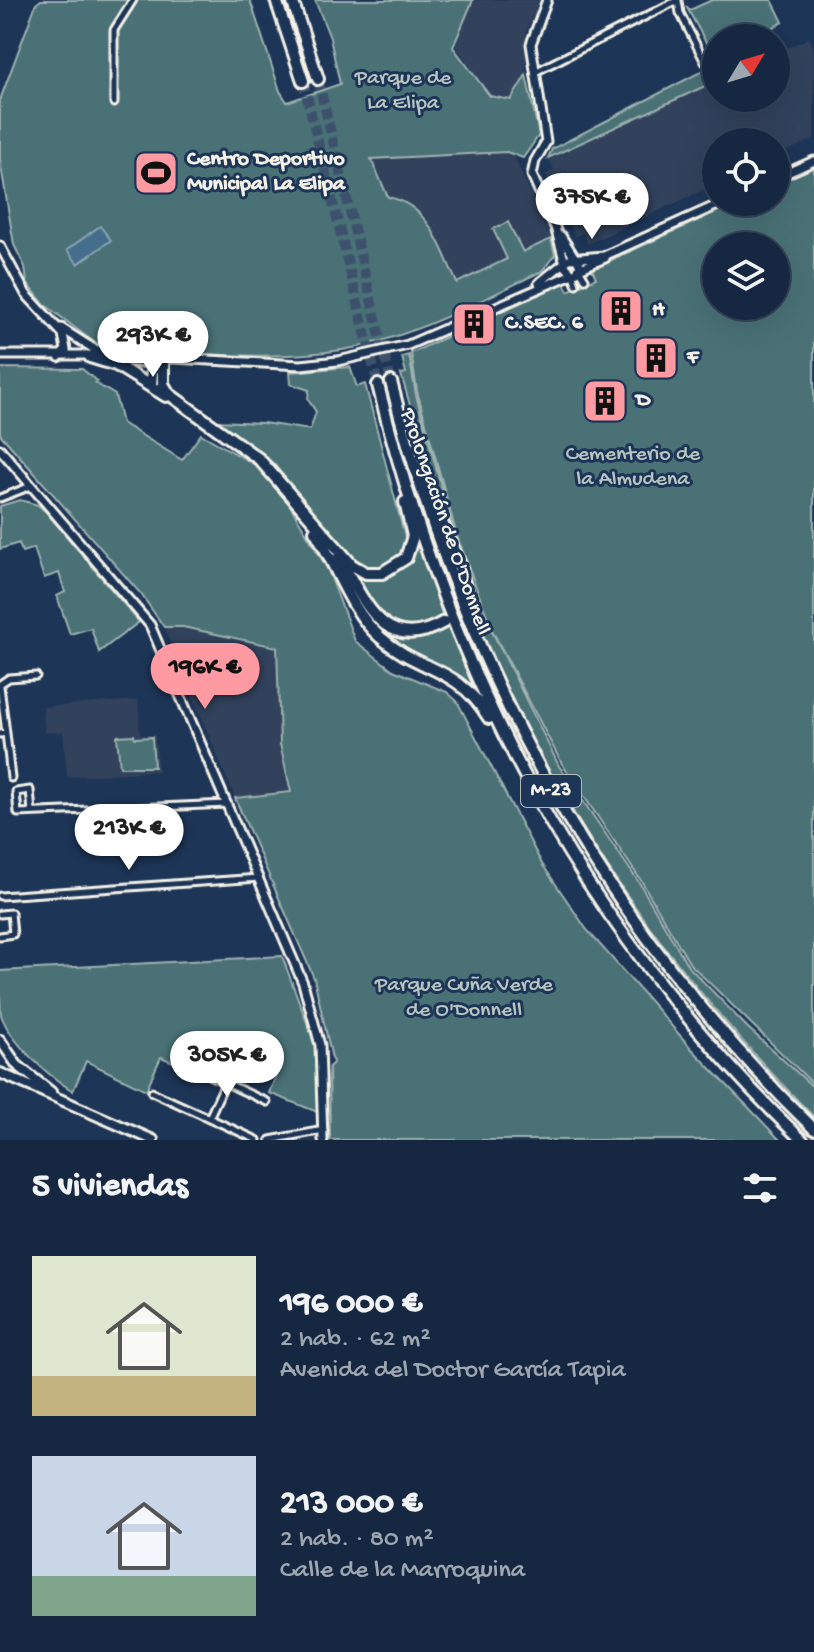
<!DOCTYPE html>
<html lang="es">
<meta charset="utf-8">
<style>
:root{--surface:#162841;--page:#1f3048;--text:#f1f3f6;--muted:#9ea6b1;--line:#35445a;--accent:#ff9aa2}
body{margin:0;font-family:"Gochi Hand",sans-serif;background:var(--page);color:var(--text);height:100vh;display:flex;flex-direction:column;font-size:30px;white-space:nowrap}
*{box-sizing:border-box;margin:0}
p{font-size:26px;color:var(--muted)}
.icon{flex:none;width:44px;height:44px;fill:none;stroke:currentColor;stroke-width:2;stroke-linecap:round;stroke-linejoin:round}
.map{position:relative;height:1140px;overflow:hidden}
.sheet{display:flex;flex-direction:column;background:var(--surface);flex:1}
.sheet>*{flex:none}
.needle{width:52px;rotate:52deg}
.controls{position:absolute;left:702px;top:24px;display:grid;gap:16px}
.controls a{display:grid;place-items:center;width:88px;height:88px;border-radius:50%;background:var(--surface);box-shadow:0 8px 32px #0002,0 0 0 2px var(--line);font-size:40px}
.price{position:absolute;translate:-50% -68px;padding:0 18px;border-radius:28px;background:#fff;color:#222;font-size:26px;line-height:52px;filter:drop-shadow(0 2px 4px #0008)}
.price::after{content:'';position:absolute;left:50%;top:48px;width:24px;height:18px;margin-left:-12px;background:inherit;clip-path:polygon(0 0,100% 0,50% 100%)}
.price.on{background:var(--accent);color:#111}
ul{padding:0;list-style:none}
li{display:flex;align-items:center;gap:24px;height:200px;padding:0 32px}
li span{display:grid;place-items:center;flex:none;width:224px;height:160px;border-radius:0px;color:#555}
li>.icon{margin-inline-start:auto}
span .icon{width:96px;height:96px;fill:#fffc;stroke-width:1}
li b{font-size:34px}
h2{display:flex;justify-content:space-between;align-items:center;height:96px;padding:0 32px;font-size:34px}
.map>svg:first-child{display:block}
.built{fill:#30425c}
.green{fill:#487176;stroke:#9eb1af;stroke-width:2;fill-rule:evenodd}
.water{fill:#456e8c;stroke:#8ba2b1;stroke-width:2}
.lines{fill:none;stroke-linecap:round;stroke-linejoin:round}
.motorway-tunnel{stroke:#3d516d;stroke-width:10;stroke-dasharray:10 5;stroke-linecap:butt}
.minor-casing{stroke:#f4f1e8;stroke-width:11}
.tertiary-casing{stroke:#f4f1e8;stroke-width:13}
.secondary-casing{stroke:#f4f1e8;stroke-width:14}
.motorway-casing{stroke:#f4f1e8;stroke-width:16}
.minor{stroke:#1d3557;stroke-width:5}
.tertiary{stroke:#1d3557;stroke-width:7}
.secondary{stroke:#1d3557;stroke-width:8}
.motorway{stroke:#1d3557;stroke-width:10}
.labels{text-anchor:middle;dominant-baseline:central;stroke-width:6;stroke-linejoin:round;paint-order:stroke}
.shield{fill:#1d3557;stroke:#b4b9bc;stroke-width:2}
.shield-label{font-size:20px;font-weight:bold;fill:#f4f1e8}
.park-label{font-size:22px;fill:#b8c4c0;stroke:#1d3557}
.poi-label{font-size:22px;font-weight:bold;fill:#f4f1e8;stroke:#1d3557;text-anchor:start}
.street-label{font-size:22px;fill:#f4f1e8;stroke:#1d3557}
</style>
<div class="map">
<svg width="814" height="1140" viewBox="0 0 814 1140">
<rect width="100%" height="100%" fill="#1d3557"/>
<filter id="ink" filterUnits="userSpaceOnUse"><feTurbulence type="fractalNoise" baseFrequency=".0125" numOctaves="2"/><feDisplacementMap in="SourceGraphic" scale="16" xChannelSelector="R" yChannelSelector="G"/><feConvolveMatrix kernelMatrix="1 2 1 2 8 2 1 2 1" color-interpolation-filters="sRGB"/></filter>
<g filter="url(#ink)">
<path class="built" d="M477,0H540L526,32V74L511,99L490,95L456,47L459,17Z
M809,38L814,49V139L776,156V142H716V184L588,244L583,233L575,236L546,174L554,170L549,159L716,81V98H776V53Z
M512,152L551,238L457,282L426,218L408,203L389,196L372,159Z
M164,627H183L277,647L280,744L291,793L235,798Z
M138,700L140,735H155L158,771L67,777L63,732L45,733L43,707Z"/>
<path class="green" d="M41,0H250L280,91L287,102L340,84L330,38L315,0H473L453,47L490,96L511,100L526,75L539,135L523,158L507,152L371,159L388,197C430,205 441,249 457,283L507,259L493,229L508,222L523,252L551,239L555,255L542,271C477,302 413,338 342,350C273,361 197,353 127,351L102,346L87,337L44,304L27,283L25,267L14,245L0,160V100L36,4Z
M712,0H772L783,22L752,38H716L714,57L686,6L690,10Z
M716,64V81L548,158L552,149Z
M814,167V1085L690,964L642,882L562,764L493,632L457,536L417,391L411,353L564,283L568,291L596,278L592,269L738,202H776V184ZM716,246H776V306H716Z
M409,355L416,395L455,536L482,611L559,766L640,884L688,966L747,1027L814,1088V1117C654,956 556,807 465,600L468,586L438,502L401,374L406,373L402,357Z
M350,367L357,387L365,384L406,541L402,553L392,563L372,568L354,562L273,463L214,421L263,423L310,430L316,412L308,399L309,390L291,384L290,372Z
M0,368L82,369L97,381L95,383L115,395L122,423L182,460L201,434L257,466L288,502L328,570L355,641L393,670L447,692L457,701L542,864L587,930L691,1048L780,1140H330L329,1067L333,1063L314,978L235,798L291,792L280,744L277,647L183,627H164L141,594L0,434Z
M20,500L38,505L46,512L139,622L99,652L91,628L70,634L57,596L65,592L59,573L44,578L34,548L22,552L19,543L0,549V506Z
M418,542L443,617C398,648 375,612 357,573C387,582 407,572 418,542Z
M333,557L392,633L426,637L447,625L476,690C449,667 417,660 389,641C362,622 348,585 333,557Z
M134,735L135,738L152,737L154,767H120L117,736Z
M282,956L316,1047L320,1113L269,1093L277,1073L219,1047L211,1063L197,1057L190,1069L161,1057L146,1090L86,1061L73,1091C47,1075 12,1044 1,1015C0,1004 0,984 0,971Z"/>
<path class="water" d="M100,226L111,240L78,264L67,250Z"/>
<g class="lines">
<path class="motorway-tunnel" d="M318,79L391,382
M303,81L378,385"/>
<g class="minor-casing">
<path id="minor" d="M678,1L680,13L705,62
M535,72L678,0
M114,103V30L133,0
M579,269L585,279
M572,273L576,284
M0,498L31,486
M0,684L9,678L36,676
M0,686L6,733
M0,734L6,733L11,778
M32,812L30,790L16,792L18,813L228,804
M0,896L259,878
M0,914L11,913L13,934L0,936
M200,1071L267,1102
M152,1092L257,1140
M209,1118L225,1083
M270,1140L324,1130"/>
</g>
<g class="tertiary-casing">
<path id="tertiary" d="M547,0L531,44L546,142L535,161L532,175L555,227L566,267L571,272
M776,178L814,161
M561,236L575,258
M0,246L26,294L63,334L66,350L59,357
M579,269L605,258
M539,283L569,259L604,256L724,202
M61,328L94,349L113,354
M0,355H115L301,365L338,361L408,345L577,272L580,264L575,258
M113,361L161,363
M0,449L150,625L303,983L320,1045L323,1140"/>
</g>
<g class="secondary-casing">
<path id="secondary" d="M0,1040L17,1065L51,1092
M0,1073L153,1140"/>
</g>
<g class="motorway-casing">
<path id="motorway" d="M276,0L303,81
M292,0L318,79
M90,357L116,365L166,396
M163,358V384L169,394L259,459L352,565L366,573H382L406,558L413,536L405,502
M391,382C464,671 599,920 814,1129
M378,385C451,680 582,929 802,1140
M151,387L152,369L163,358
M425,483L460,565L464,585
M315,531C336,564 350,611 380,637C421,673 456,664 489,718
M339,557C364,600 384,657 444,622"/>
</g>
<use href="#minor" class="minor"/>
<use href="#tertiary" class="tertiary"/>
<use href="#secondary" class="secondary"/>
<use href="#motorway" class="motorway"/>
</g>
</g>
<defs>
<g id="stadium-square" transform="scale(2.3)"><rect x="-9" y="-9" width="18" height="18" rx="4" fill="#ff9aa2" stroke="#1d3557"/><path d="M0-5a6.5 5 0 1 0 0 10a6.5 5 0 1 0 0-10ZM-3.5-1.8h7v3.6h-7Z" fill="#111"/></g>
<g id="building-square" transform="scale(2.3)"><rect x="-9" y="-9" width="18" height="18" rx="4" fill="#ff9aa2" stroke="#1d3557"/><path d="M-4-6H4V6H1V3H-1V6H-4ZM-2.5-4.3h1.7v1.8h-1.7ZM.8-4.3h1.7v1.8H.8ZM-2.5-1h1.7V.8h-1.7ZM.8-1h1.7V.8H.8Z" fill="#111"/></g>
</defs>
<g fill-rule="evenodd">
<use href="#stadium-square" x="156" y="173"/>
<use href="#building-square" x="621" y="311"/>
<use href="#building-square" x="474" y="324"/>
<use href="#building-square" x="656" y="358"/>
<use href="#building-square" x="605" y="401"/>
</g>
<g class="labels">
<rect class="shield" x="521" y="775" width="60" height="32" rx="6"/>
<g class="shield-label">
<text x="551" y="791">M-23</text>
</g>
<g class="park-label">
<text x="403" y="79">Parque de<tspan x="403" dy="25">La Elipa</tspan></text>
<text x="633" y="455">Cementerio de<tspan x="633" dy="25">la Almudena</tspan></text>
<text x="464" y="986">Parque Cuña Verde<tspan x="464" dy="25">de O'Donnell</tspan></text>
</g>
<g class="poi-label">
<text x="187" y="160">Centro Deportivo<tspan x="187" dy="25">Municipal La Elipa</tspan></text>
<text x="652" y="311">H</text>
<text x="505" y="324">C.SEC. 6</text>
<text x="687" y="358">F</text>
<text x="636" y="401">D</text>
</g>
<g class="street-label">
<text transform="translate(444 522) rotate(71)">Prolongación de O'Donnell</text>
</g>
</g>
</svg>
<div class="controls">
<a><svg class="needle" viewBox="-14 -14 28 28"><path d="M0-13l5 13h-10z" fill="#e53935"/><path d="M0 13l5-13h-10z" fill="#9ea6b1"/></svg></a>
<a><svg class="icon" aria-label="locate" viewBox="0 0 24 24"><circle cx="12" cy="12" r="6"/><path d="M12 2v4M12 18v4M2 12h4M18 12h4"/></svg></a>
<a><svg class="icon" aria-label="layers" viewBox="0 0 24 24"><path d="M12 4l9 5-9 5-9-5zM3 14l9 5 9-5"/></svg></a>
</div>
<b class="price" style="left:592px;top:241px">375K €</b>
<b class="price" style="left:153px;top:379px">293K €</b>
<b class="price on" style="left:205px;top:711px">196K €</b>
<b class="price" style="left:129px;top:872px">213K €</b>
<b class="price" style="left:227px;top:1099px">305K €</b>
</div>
<section class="sheet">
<h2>5 viviendas<svg class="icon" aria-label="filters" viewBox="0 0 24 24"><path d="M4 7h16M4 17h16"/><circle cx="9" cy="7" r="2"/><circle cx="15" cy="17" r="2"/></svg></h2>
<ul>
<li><span style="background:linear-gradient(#dfe7d0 75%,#c2b280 0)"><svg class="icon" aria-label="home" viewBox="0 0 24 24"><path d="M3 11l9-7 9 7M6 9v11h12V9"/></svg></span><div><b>196 000 €</b><p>2 hab. · 62 m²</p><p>Avenida del Doctor García Tapia</p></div></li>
<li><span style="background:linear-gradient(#c9d6e8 75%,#7fa58c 0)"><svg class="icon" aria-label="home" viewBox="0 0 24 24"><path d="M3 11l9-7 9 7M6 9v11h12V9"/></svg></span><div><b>213 000 €</b><p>2 hab. · 80 m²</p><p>Calle de la Marroquina</p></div></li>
</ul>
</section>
